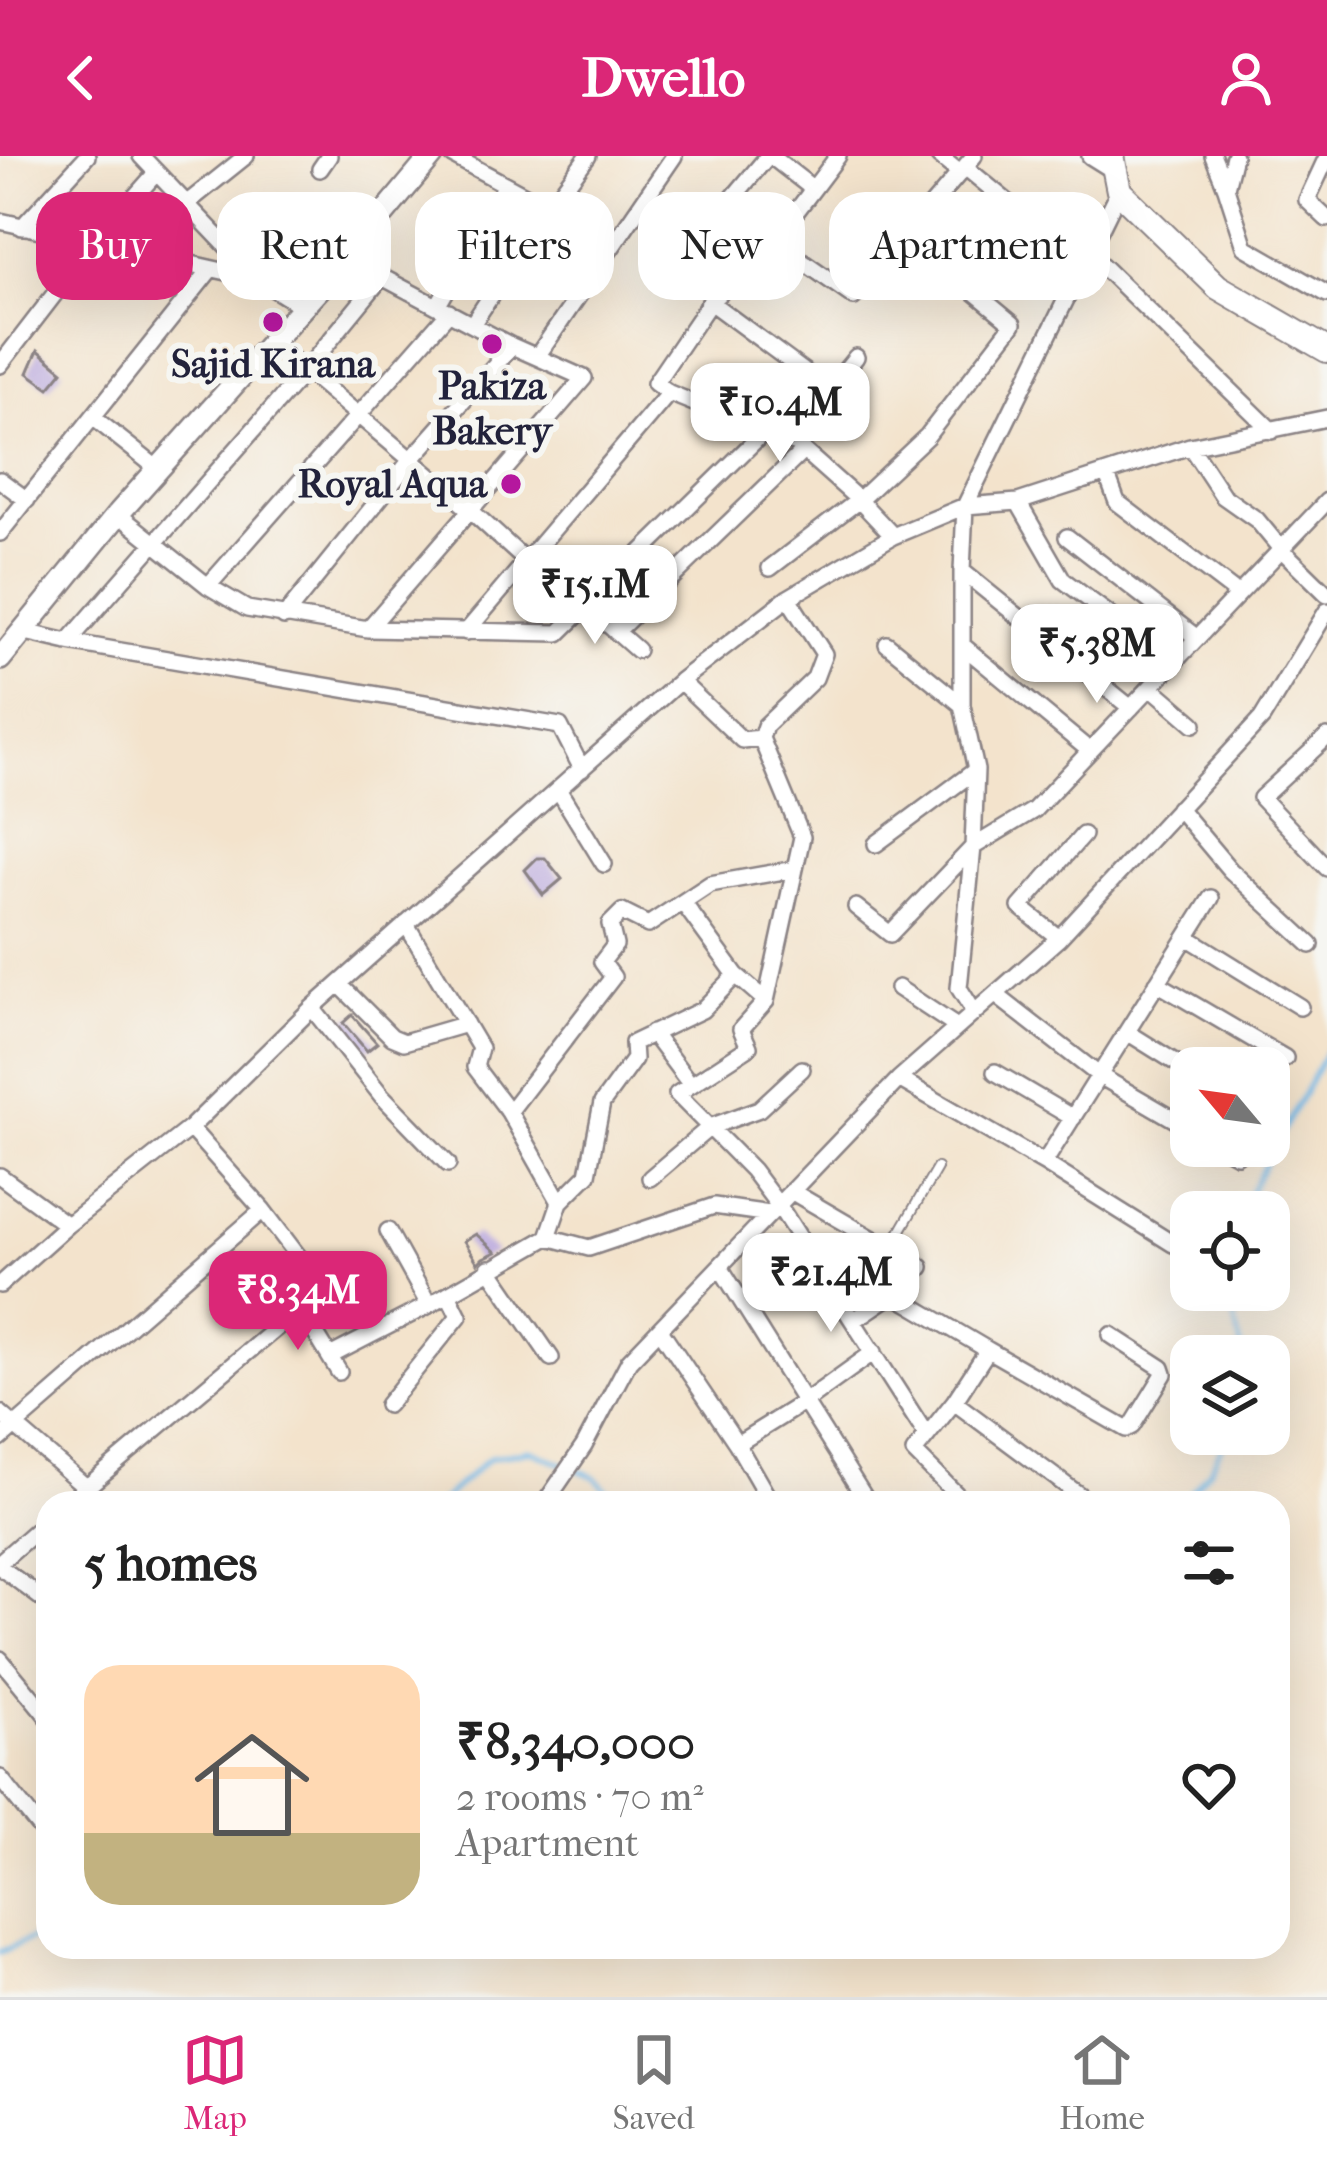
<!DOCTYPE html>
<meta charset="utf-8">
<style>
:root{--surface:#fff;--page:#f6f6f6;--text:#222;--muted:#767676;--line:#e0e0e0;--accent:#db2777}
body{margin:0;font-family:"IM FELL French Canon",serif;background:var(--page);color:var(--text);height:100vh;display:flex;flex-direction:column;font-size:45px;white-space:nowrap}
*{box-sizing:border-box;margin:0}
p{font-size:39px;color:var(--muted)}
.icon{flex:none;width:66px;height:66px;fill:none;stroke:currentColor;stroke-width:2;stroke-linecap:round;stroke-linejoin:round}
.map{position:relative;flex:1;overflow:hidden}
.sheet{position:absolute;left:36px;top:1335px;width:1254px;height:468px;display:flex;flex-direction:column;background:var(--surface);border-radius:36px;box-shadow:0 12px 48px #0002}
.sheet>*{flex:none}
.top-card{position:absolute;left:36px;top:36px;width:1257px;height:108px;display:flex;gap:24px}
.needle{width:78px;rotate:299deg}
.tools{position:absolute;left:1170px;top:891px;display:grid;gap:24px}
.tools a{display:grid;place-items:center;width:120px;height:120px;border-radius:24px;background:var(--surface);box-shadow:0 12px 48px #0002;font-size:60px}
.price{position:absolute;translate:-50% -102px;padding:0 27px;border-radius:24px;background:#fff;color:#222;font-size:39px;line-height:78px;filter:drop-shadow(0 3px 6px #0008)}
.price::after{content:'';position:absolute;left:50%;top:72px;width:36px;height:27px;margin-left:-18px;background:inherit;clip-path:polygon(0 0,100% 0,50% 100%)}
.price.on{background:var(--accent);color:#fff}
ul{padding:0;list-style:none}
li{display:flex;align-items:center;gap:36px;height:300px;padding:0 48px}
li+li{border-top:3px solid var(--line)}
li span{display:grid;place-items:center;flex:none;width:336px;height:240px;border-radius:36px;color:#555}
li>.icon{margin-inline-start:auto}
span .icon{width:144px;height:144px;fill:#fffc;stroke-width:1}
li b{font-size:51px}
h2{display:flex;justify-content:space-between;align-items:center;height:144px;padding:0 48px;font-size:51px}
.pill{padding:0 42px;border-radius:36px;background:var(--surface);box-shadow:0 12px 48px #0002;font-size:42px;line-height:108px}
.pill.on{background:var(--accent);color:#fff}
header{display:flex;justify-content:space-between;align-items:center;height:156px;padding:0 48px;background:var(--accent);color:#fff;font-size:54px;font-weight:800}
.dock{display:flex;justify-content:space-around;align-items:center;height:168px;border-top:3px solid var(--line);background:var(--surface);font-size:33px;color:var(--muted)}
.dock a{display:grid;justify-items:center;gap:6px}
.dock .on{color:var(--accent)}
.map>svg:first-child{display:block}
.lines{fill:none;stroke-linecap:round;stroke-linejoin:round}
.stream{stroke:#73bdec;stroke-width:4.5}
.building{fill:#bdacde}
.lane-casing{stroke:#8a8284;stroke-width:12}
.street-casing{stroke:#8a8284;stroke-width:20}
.secondary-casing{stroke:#8a8284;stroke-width:26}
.primary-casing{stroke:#8a8284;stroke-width:28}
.lane{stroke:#fff;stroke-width:8}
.street{stroke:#fff;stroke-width:15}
.secondary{stroke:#fff;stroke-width:21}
.primary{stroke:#fff;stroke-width:24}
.poi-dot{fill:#b5179e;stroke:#f6f6f2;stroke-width:4.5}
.labels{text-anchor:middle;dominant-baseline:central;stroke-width:12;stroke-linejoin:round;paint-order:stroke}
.poi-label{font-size:39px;font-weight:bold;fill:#22223b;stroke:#f6f6f2}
</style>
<header><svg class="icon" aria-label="back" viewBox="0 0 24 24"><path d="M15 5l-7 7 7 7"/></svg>Dwello<svg class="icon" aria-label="person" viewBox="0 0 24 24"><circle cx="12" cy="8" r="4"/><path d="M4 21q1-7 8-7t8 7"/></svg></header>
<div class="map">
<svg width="1327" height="1841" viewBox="0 0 1327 1841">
<rect width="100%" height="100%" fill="#f6f6f2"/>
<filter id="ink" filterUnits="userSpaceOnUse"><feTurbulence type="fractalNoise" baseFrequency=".00833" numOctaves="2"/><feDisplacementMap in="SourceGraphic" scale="24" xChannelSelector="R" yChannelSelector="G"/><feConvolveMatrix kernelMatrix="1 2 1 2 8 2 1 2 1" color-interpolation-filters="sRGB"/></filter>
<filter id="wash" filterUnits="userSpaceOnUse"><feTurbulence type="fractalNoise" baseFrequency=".004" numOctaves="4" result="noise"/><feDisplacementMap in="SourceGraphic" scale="48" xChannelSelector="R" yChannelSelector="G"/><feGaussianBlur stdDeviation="2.7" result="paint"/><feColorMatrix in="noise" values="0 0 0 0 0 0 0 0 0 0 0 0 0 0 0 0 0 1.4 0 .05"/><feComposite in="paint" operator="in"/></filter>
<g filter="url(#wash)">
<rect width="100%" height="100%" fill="#f3e3cc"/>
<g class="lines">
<path class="stream" d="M1239,1056L1327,894
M1228,1134L1243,1200
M439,1347L489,1302L529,1294L595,1321L619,1347
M1182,1347L1210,1313L1228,1278
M0,1796L48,1776"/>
</g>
<g id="blocks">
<path class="building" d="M38,194L63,215L49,232L28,217Z
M537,702H545L562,723L543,739L525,714Z
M352,859L377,887L367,895L343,867Z
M476,1078L496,1096L483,1102L478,1107L464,1085Z"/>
</g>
</g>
<g filter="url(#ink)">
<use href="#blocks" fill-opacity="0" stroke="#8a8284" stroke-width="3"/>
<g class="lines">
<g class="lane-casing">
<path id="lane" d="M890,1093L937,1012"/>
</g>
<g class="street-casing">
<path id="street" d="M141,0L258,123L301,150
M453,0L549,52L610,91
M771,0L812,32
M939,0L960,17
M1090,0L1114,15
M1213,0L1226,32L1245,91L1327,138
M1327,1L1307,44L1327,63
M965,11L1038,71
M320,13L329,0
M1226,32L1234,0
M186,48L246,0
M0,65L258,123
M22,71L87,0
M774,85L854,141L974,0
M351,97L382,121L512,190L584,222L368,473
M1089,97L1272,275
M684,100L768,0
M710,146L829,234
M438,149L506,29
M473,167L549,52L588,0
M272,186L469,353L526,405
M538,199L674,0
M0,209L94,87L156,17
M669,237L796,288L859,344L893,380
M94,262L158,313
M796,288L829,234L856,201
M1190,290L1223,340L1257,364L1281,393L1327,438
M1107,319L1117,346L1238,438
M0,324L27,344
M1018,346L1063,424L1174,507
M118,358L208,430L247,453L368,473L559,477L764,276
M0,377L210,114
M1067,381L1197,482
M770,412L859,344L927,280L1013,168L908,81
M962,415L1131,552
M208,430L449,156
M788,442L824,498L815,522L765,570L761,582L802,681L766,845L741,873L749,891L677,938L752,1014L779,1050L927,1280
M587,450L637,494
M284,461L410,305L512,190
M21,475L68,486L560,570L582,613
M466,476L669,237L655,227L710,146L774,85L838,0
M616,476L803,295
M68,486L305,215L382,121
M887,488L962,549
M962,489L1090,595
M680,525L742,584L761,582
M1151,531L1194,568
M1327,581L1261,642L1327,712
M559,635L604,708
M1178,652L1230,714L1311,789
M876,688L976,614
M684,748L736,819L766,845
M856,751L890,778L973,691L1034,654L1327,345
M406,768L480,892L475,911L509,956L560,1046L548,1081
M1187,781L1300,851
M1059,782L1020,751L1083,679
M1157,827L1285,902
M339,828L392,881L404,886L466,868
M898,832L957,871
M996,839L1100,920L1191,973
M312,852L382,940L448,1008
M974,856L959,832L973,691L976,614L962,549V415L965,350L1119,35
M1127,876L1191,916
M652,877L691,929
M995,916L1073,962
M899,923L1044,1007L1173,1088
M509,956L613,821L602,806L615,789L610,768L622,756L648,769L710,728L795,713
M1221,990L1237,999
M1044,1007L1211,742
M0,1020L67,1069
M650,1022L710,971L759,953L802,913
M791,1035L921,1111L893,1138L853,1165
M560,1046L588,1018L602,947L634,903L633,887L702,854L736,819
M388,1075L429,1149
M720,1111L868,1347
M489,1112L551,1202
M0,1129L67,1069L190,972L312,852L680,525L788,442L893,380L965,350L1018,346L1190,290L1327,262
M893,1138L988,1194L954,1246L914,1296L965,1347
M300,1152L339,1216
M661,1175L737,1288L771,1347
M988,1194L1126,1273L1132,1270L1164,1218L1162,1212L1111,1179
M330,1200L429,1149L548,1081L589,1092L714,1050L770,1058
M954,1246L1090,1347
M387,1249L459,1160L448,1138
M0,1257L86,1331
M0,1283L263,1054
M737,1288L806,1245L874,1196
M68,1347L300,1152L320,1129L263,1054L190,972
M545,1347L584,1290L629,1205L899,923L1059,782L1262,562L1327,455
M0,1406L48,1364
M0,1411L48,1447
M0,1503L48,1561
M0,1622L48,1682"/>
</g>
<g class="secondary-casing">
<path id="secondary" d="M0,503L118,358L351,97L432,0"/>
</g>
<g class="primary-casing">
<path id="primary" d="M1112,0L1119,35L1218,131L1327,194"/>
</g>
<use href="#lane" class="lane"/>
<use href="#street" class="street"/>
<use href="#secondary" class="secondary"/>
<use href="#primary" class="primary"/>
</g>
</g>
<g class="poi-dot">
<circle cx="273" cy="166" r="12"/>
<circle cx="492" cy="188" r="12"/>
<circle cx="511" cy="328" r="12"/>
</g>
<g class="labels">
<g class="poi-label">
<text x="273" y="208">Sajid Kirana</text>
<text x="492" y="230">Pakiza<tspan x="492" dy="45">Bakery</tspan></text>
<text x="487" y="328" text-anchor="end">Royal Aqua</text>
</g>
</g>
</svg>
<div class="tools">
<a><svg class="needle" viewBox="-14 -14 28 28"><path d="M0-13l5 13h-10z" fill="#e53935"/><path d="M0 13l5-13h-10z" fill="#767676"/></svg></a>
<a><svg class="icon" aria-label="locate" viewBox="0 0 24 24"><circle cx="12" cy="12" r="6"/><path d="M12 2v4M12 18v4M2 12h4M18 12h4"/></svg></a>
<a><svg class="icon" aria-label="layers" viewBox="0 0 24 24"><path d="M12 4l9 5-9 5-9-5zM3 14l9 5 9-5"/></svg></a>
</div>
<b class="price" style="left:780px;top:309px">₹10.4M</b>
<b class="price" style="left:595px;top:491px">₹15.1M</b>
<b class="price" style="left:1097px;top:550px">₹5.38M</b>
<b class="price" style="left:831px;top:1179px">₹21.4M</b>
<b class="price on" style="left:298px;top:1197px">₹8.34M</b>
<div class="top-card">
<a class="pill on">Buy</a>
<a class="pill">Rent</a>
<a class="pill">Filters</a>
<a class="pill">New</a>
<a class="pill">Apartment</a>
</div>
<section class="sheet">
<h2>5 homes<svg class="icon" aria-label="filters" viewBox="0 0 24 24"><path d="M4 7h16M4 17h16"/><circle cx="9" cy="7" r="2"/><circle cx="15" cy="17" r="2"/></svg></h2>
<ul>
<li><span style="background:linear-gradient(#ffd9b3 70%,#c2b280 0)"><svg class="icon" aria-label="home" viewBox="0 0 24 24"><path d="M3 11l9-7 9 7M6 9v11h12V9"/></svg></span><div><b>₹8,340,000</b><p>2 rooms · 70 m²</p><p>Apartment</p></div><svg class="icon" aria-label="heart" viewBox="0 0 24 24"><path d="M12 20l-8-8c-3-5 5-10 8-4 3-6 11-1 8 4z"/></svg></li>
</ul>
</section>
</div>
<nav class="dock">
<a class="on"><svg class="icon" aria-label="map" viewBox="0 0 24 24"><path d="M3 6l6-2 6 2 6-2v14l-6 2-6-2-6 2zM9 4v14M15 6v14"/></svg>Map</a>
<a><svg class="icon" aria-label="saved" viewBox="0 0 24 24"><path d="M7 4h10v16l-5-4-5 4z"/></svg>Saved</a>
<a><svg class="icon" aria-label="home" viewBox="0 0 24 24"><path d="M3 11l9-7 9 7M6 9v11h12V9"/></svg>Home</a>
</nav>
